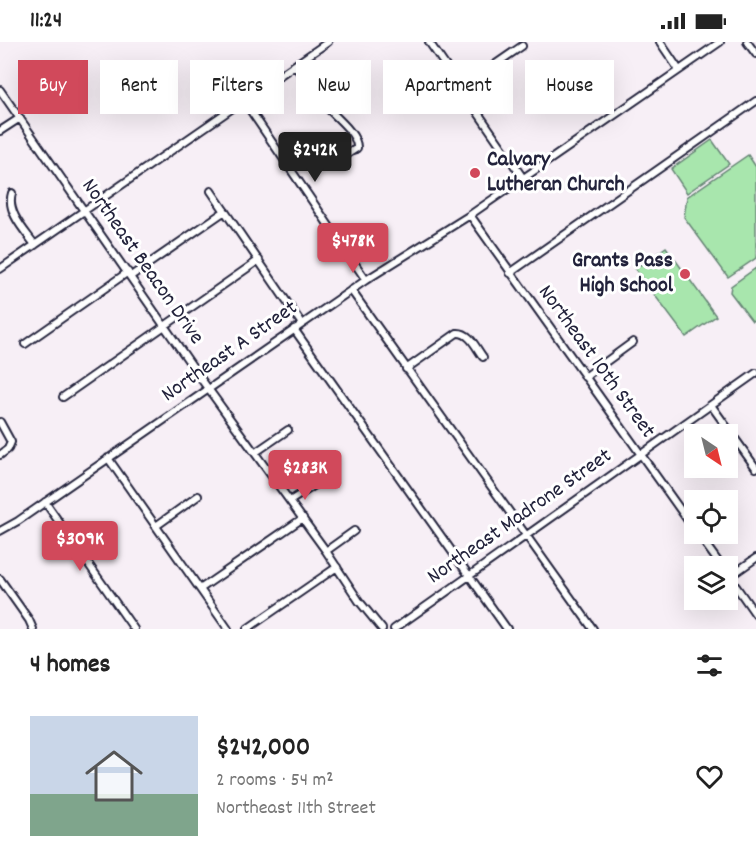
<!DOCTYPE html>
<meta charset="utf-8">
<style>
:root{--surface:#fff;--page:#f6f6f6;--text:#222;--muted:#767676;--accent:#d1495b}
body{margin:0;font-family:Dekko,sans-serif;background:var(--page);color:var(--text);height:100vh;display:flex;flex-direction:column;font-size:22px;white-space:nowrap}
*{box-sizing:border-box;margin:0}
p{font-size:20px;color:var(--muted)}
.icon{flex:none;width:33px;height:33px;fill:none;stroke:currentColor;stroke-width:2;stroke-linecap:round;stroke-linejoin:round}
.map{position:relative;height:587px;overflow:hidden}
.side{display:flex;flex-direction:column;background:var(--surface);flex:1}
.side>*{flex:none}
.banner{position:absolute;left:18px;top:18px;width:720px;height:54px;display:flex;gap:12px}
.needle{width:39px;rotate:145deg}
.controls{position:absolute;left:684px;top:382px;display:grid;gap:12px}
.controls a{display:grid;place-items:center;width:54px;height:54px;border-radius:0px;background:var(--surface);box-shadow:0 6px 24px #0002;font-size:30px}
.price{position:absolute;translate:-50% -51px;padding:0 14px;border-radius:6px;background:var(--accent);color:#fff;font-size:20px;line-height:39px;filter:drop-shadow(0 2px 3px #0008)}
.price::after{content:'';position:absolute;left:50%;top:36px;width:18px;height:14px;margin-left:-9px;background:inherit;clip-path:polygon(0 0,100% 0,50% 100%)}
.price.current{background:#222;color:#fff}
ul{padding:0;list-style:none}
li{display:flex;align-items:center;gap:18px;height:150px;padding:0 30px}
li span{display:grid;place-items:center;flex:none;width:168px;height:120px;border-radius:0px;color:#555}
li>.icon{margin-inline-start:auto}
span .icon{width:72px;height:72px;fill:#fffc;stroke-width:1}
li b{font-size:26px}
h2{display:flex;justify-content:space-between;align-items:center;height:72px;padding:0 30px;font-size:26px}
.tag{padding:0 21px;border-radius:0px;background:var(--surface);box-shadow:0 6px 24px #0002;font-size:21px;line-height:54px}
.tag.current{background:var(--accent);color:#fff}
.status{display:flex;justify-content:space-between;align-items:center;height:42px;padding:0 30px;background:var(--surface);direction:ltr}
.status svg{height:16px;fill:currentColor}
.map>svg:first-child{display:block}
.green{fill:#a8e6ad;stroke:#658474;stroke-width:1.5}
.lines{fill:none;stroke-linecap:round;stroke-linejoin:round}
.minor-casing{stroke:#22223b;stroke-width:10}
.minor{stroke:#fff;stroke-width:6}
.poi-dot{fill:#d1495b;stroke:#fff;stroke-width:2}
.labels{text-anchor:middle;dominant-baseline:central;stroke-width:6;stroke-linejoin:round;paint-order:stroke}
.poi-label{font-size:22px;font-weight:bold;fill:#22223b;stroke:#fff;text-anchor:start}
.street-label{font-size:22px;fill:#22223b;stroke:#fff}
</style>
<div class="status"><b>11:24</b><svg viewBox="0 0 49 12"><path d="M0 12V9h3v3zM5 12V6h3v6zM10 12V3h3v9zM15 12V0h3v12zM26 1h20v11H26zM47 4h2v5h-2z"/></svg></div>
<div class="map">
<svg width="756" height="587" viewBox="0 0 756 587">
<rect width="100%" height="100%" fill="#f7eff6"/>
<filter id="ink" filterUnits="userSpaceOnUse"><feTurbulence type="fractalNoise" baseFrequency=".0167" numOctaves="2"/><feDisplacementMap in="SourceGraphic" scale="12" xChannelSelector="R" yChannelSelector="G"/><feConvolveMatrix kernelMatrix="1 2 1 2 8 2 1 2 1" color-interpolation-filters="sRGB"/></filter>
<g filter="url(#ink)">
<path class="green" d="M712,98L729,122L687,151L671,127Z
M748,113L756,125V216L728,235L684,175L687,155Z
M666,205L716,274L686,295L635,227Z
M756,226V277L752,279L730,250L731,244Z"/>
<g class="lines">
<g class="minor-casing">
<path id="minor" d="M429,0L523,136
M660,0L679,28
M747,0L756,12
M295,23C303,35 311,47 320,58C329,70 358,90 357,106L340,117
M461,46L522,4
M0,48L204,341L326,509L359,559L382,587
M244,59L366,238
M0,89L20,76
M211,149L302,282
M12,151C6,170 25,189 35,203
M470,173L694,487
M0,227L328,0
M510,231L756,59
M131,234L225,169
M351,248L593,587
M294,287L507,587
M25,302L128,230
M406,327L457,291C470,290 476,306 483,315
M585,335L633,300
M63,355L259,218
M711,363L756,426
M0,380L11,400L8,407L0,413
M256,410L288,388
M108,416L228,587
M290,459L318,441
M45,460L134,587
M156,484L198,454
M0,489L18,479L366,238L470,173L720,0
M698,492L722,525
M326,509L354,489
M728,533L756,573
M729,535L756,516
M0,537L29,578L33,587
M200,547L303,476
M247,587L337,525
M394,587L756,331"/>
</g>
<use href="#minor" class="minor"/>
</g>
</g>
<g class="poi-dot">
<circle cx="475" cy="131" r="6"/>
<circle cx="685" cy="232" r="6"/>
</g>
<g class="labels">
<g class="poi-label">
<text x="487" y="118">Calvary<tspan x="487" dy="25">Lutheran Church</tspan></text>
<text x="673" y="219" text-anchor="end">Grants Pass<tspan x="673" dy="25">High School</tspan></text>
</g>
<g class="street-label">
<text transform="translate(142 220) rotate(55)">Northeast Beacon Drive</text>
<text transform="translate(230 310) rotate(-35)">Northeast A Street</text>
<text transform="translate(596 320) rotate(54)">Northeast 10th Street</text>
<text transform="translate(520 475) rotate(-35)">Northeast Madrone Street</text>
</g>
</g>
</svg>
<div class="controls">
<a><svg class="needle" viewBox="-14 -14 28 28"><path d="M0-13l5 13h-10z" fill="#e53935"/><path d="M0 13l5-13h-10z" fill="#767676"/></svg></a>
<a><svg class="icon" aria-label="locate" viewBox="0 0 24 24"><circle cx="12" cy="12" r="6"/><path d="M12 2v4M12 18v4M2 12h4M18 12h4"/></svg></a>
<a><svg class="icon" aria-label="layers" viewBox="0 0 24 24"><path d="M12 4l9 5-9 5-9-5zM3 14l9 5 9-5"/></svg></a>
</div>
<b class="price current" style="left:315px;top:141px">$242K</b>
<b class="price" style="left:353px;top:232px">$478K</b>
<b class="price" style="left:305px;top:459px">$283K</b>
<b class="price" style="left:80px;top:530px">$309K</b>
<div class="banner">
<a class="tag current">Buy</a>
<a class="tag">Rent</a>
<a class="tag">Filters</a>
<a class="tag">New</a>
<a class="tag">Apartment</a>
<a class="tag">House</a>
</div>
</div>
<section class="side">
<h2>4 homes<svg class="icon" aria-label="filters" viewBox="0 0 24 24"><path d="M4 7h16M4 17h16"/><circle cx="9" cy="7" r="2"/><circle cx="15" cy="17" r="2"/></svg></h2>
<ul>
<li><span style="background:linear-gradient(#c9d6e8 65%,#7fa58c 0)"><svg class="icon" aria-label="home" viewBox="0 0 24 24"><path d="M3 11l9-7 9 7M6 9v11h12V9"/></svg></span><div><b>$242,000</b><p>2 rooms · 54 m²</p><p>Northeast 11th Street</p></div><svg class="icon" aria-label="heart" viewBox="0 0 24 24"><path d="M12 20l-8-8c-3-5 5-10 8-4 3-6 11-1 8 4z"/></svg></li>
</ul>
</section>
